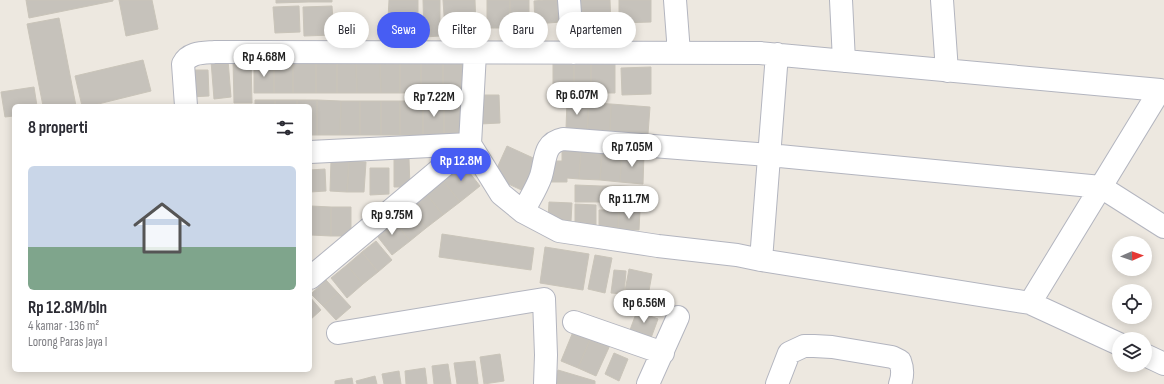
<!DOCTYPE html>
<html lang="id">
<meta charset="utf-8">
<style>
:root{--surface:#fff;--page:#f2f2f3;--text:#2b2b33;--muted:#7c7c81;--accent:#475df3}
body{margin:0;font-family:"Sofia Sans Condensed",sans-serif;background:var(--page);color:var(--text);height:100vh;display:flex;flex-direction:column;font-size:15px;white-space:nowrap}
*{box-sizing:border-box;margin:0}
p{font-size:13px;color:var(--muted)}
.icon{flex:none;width:22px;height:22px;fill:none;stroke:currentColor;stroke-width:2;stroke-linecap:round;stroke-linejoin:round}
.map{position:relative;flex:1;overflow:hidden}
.details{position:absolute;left:12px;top:104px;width:300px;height:268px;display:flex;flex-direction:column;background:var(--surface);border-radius:6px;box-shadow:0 2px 10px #0003}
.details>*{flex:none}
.hud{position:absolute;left:324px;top:12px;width:380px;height:36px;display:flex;gap:8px}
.needle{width:26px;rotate:88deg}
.buttons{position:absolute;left:1112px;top:236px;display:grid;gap:8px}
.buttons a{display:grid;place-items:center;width:40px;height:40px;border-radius:50%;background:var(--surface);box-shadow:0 2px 10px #0003;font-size:20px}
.price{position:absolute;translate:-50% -34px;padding:0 9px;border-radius:14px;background:#fff;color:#222;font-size:13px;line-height:26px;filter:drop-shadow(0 1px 2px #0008)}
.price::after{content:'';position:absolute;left:50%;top:24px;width:12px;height:9px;margin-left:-6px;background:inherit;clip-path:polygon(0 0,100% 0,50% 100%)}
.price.current{background:var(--accent);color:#fff}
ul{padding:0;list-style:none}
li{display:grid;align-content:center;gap:8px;height:212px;padding:0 16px}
li span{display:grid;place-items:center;height:124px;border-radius:6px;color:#555}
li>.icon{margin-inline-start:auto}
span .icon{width:72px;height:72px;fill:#fffc;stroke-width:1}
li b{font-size:17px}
h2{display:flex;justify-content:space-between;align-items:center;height:48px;padding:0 16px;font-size:17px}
.chip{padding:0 14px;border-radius:18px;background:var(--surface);box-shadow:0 2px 10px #0003;font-size:14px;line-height:36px}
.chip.current{background:var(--accent);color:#fff}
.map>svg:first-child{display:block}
.building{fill:#c6c2bb;stroke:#c9c4b9}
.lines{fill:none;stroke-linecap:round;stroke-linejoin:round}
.minor-casing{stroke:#b3b5bf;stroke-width:24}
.minor{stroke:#fff;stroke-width:22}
</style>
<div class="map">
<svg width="1164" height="384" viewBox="0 0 1164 384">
<rect width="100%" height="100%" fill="#ede8e0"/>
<path class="building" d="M26,0H113V1L29,18Z
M119,0H152L158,29L126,36Z
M276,0H308V2L276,3Z
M308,0H332V2H308Z
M389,0H418V19H388Z
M423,0H440V36L424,37Z
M443,0H475L476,28L445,30Z
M487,0H510V28H487Z
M510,0H529V27L510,28Z
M544,0H560L561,22L535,24L534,1Z
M578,0H610L611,26H579Z
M619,0H651V22L619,23Z
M299,6L300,32L275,33L273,7Z
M332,6L334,35L304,36L303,7Z
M59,18L76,106H43L27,24Z
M384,24L414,25L413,41L383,39Z
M251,59L252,103H234L233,60Z
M143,60L151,91L90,106H82L75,76Z
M228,60L231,97L214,99L211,61Z
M553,61H574V93H553Z
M574,61H591V93H574Z
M591,61L615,62V93H591Z
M293,63V93H274V64Z
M293,63H316V93H293Z
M316,63H337V93H316Z
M337,63H356L357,93H337Z
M356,63H380L381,93H357Z
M380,63H400V93H381Z
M400,63H421V93H400Z
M421,63H443V93H421Z
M443,63H464L465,92L443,93Z
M254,64H274V93H254Z
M651,67V94L622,95L621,68Z
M189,70H208L209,96L190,97Z
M34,87L37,106H14V116L5,117L1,92Z
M480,95H499L500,123L480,124Z
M255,100H275V106H255Z
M275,100H297V106H275Z
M297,100H317V135H310V106H297Z
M317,100L341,101L340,135H317Z
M341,101H360V135H340Z
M360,101H381V135H360Z
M381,101H400V135H381Z
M400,101H423V135H400Z
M423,101H444V135H423Z
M444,101H466V136L444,135Z
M567,101L589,103L587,131L566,129Z
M589,103L611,104L610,132L587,131Z
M611,104L650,107L648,134L610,132Z
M507,146L542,162L528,193L493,177Z
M562,148L581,149L579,179L567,178V182H548L547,161H562Z
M581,149L602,151L600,180L579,179Z
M602,151L622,152L620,182L600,180Z
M622,152L644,154L643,184L620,182Z
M394,159H409L410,187H394Z
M331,160L349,161L347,192L330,191Z
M349,161L366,162L364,192H347Z
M462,163L480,186L460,202L442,179Z
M370,168H389V194L370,195Z
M325,169L326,191L310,192V170Z
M442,179L460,202L443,215L425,192Z
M575,185L601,186V202H575Z
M601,186H620V203L601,202Z
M620,186L639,187V203H620Z
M425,192L443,215L426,228L408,206Z
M549,202L572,203L571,221L548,220Z
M575,204L596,205V227H575Z
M310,206H311V235H310Z
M311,206L331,207V236L311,235Z
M408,206L426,228L410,241L392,218Z
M331,207H351V236H331Z
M599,210H619L618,230H599Z
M619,210H640L639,230H618Z
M392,218L410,241L392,255L374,232Z
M442,234L534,248L531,270L439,257Z
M376,241L392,260L378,272L362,252Z
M545,247L589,254L583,290L540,283Z
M362,252L378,272L363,284L347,265Z
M595,255L612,258L605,293L588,289Z
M347,265L363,284L347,298L331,278Z
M629,269L652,274L648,296L625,291Z
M614,270L626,271L624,294L611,293Z
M326,280L338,293L323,306L311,294Z
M338,293L351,307L336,320L323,306Z
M310,297L321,310L310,320Z
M637,311L658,319L651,338L630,330Z
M575,327L592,335L578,368L561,361Z
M592,335L611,343L596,376L578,368Z
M614,353L628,359L619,381L605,374Z
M500,354L504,381L484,384L480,357Z
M475,361L478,384H457L454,363Z
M448,364L451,384H434L432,366Z
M425,368L427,384H406L405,371Z
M558,370L595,381V384H554Z
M399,371L401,384H384L382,374Z
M375,376L377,384H357L356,381Z
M352,378L353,384H335V381Z"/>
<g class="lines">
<g class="minor-casing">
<path id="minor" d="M569,0L573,53
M675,0L679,53
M841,0L844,61
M942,0L947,71
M475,53L470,144L501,194L523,212L559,231L658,246L737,255L761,260L1030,303L1160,90L1164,93
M186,106L183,64C189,52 203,53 215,52L760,53L1160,90
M310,152L470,144
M523,212C529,200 537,188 541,176C546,160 543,143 563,139L769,155L1101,187L1164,227
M761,260L777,54
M310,278L470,144
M1030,303L1119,344
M574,322L663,353
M338,333L544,299L546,355L545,384
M1145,355L1164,364
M648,384L678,317
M777,384L789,353L804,346H814L832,347L892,357L900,361C903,369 903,376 900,384"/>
</g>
<use href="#minor" class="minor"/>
</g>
</svg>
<div class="buttons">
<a><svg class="needle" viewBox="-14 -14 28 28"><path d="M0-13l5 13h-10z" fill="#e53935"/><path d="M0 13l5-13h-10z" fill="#7c7c81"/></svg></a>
<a><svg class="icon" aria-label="locate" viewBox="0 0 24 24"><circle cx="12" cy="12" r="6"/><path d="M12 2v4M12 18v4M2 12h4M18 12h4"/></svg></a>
<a><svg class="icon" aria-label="layers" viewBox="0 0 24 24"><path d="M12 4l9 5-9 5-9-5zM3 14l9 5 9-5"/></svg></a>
</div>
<b class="price" style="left:264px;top:78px">Rp 4.68M</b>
<b class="price" style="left:577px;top:116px">Rp 6.07M</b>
<b class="price" style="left:434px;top:118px">Rp 7.22M</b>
<b class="price" style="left:632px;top:168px">Rp 7.05M</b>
<b class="price current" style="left:461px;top:182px">Rp 12.8M</b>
<b class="price" style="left:629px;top:220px">Rp 11.7M</b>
<b class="price" style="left:392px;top:236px">Rp 9.75M</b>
<b class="price" style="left:644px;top:324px">Rp 6.56M</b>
<div class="hud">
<a class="chip">Beli</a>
<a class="chip current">Sewa</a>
<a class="chip">Filter</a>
<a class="chip">Baru</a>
<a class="chip">Apartemen</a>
</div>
<section class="details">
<h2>8 properti<svg class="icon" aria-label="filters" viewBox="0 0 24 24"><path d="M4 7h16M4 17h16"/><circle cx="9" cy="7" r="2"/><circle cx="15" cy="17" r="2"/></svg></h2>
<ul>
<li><span style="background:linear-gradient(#c9d6e8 65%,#7fa58c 0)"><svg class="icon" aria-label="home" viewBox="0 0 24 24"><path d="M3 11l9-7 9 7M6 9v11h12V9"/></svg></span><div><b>Rp 12.8M/bln</b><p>4 kamar · 136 m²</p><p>Lorong Paras Jaya I</p></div></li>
</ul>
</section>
</div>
